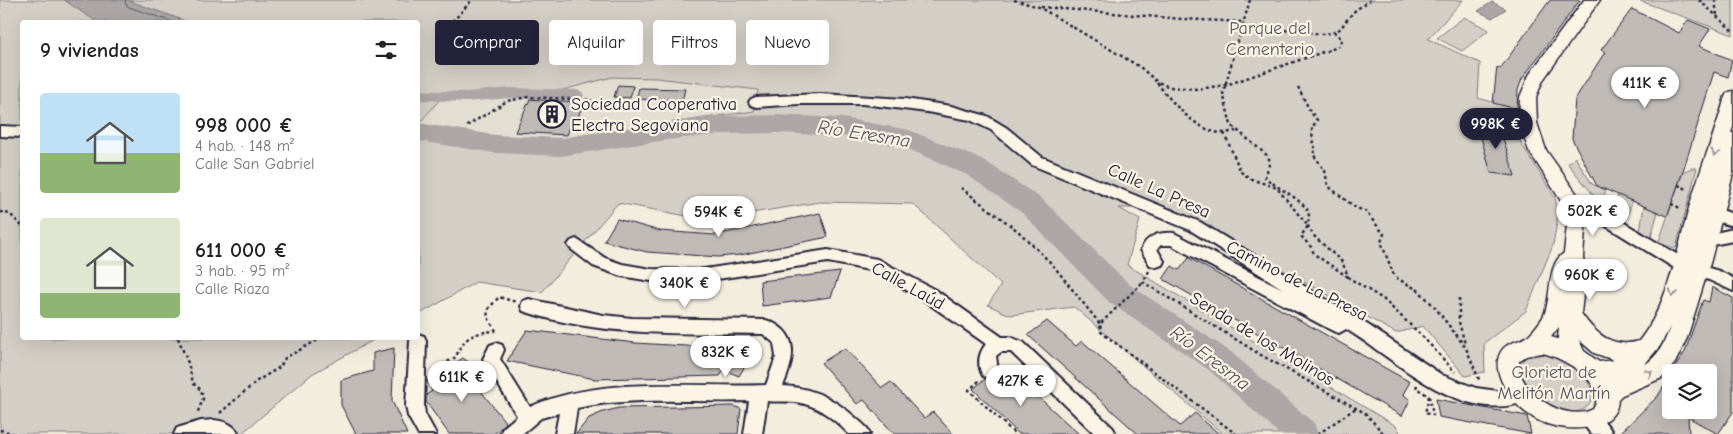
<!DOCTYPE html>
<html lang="es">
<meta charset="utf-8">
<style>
:root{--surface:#fff;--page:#f2f2f2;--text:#222;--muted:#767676;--accent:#22223b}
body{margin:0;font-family:"Comic Neue",sans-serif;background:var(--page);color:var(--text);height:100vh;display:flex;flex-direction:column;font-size:19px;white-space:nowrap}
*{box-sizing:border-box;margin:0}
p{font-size:16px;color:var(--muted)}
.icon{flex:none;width:28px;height:28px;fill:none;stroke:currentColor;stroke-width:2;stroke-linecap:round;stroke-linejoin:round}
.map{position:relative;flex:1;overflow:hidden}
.panel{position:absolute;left:20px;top:20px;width:400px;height:320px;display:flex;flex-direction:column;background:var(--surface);border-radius:5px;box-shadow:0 5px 20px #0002}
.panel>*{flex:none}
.top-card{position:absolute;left:435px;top:20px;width:475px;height:45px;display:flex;gap:10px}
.buttons{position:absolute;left:1662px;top:364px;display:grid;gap:10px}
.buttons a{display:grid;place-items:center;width:55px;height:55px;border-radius:5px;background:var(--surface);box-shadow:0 5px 20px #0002;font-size:25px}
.price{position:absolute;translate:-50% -42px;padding:0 11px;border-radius:18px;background:#fff;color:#222;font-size:16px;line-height:32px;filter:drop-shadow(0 1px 2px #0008)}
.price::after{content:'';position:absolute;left:50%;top:30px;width:15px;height:11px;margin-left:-8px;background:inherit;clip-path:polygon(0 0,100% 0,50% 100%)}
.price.on{background:var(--accent);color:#fff}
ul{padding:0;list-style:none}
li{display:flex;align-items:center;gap:15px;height:125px;padding:0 20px}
li span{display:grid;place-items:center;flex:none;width:140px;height:100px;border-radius:5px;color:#555}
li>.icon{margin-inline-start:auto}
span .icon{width:60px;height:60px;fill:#fffc;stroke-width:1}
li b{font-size:21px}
h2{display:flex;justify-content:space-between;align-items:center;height:60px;padding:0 20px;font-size:21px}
.tag{padding:0 18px;border-radius:5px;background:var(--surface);box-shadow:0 5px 20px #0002;font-size:18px;line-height:45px}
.tag.on{background:var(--accent);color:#fff}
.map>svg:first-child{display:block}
.built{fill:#e3ded2}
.green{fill:#d4cfc6;stroke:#7b7880}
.water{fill:#aca7a6;stroke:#75727b}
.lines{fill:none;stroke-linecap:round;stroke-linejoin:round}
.shore{stroke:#595766;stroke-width:1}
.canal{fill:#aca7a6;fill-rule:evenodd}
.river{fill:#aca7a6;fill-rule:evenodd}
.building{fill:#bfbab6;stroke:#22223b}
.minor-casing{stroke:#22223b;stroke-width:4}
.major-casing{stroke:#22223b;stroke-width:3}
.path{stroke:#22223b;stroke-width:2.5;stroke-dasharray:3 3;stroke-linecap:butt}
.minor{fill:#fcf5e5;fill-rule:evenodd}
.major{fill:#fcf5e5;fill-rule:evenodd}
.oneway{stroke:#9a9698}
.labels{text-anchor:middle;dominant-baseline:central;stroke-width:4.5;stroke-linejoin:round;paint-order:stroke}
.park-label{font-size:18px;fill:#575665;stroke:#fcf5e5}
.poi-label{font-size:18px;fill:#22223b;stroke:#fcf5e5;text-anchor:start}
.street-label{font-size:18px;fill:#22223b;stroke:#fcf5e5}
.water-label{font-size:19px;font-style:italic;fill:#525160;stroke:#fcf5e5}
</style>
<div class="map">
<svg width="1733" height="434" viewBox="0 0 1733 434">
<rect width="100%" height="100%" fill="#f3edde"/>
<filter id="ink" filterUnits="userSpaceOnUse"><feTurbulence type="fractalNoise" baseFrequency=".02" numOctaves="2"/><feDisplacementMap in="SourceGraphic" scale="10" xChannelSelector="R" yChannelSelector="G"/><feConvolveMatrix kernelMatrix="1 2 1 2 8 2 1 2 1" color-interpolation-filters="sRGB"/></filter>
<g filter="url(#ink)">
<path class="built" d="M612,77L657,78L758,90L754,111L669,122L575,140H511L468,137L418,128L440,99L467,101L559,91Z"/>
<path class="green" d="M0,0H1463L1428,39L1480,63L1478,98L1517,109V133L1521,143L1555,198L1558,217L1553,245L1526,311L1484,343L1485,372L1465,376L1423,326L1396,333L1172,208H1119L1140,220L1127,265L1396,426L1401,434H1223L1074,307L1010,315L988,305L1001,285L913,204L820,202L708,220L618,203L542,292L476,282L418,315V128L468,137L511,140H575L577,136L754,111L758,90L657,78L612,77L559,91L467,101L440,99L418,125V22H22V338H377L312,374L241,434H0Z
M1638,0H1733V35Z
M1464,17L1489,30L1462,51L1437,38Z
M1575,157L1592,184L1606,190L1601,204L1568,164Z
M1691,168H1697L1676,248L1658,244L1683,172Z
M1618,195L1632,201L1626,221L1613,215Z
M1644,206L1658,212L1650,240L1640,232Z
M1540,352C1547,354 1555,355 1562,358C1567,360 1571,365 1575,368C1612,397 1582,427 1545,405C1540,402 1532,399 1529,394C1523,386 1520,374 1516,365L1520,358Z"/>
<path class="water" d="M64,0H127L188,22H97Z
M1492,2L1506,9L1492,18L1478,11Z"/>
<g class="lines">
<path class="shore" d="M125,0L126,5L129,7L173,22"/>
<path class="canal" d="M510,88L577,90L582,92L584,95L582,98L577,100L510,98L466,102L418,100V90L466,92Z"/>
<path class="river" d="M777,115L843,118L909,130L985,161L1042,199L1130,285L1231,352L1314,423L1318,434H1279L1209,370L1110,303L1022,213L967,175L904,147L843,136L777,133L723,134L667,140L561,156L495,153L418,141V123L495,135L561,138L667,122L723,116Z"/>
</g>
<path class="building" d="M1550,0H1580L1522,79L1518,90L1517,109L1493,103L1497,67L1500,69Z
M1632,9L1679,33L1688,20L1710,29L1699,46L1732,60L1728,77L1714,72L1682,174L1667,216L1597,186L1572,139L1575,99L1605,52L1601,50Z
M618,85L633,86L630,98L614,97Z
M639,88L685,89L682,101L636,99Z
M530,99L541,100L584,102L574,127H570L567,135L515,132Z
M1477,123L1499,126L1515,176L1491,173Z
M820,213L828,237L740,255L718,257L647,252L604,241L617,219L660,231L715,235Z
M1189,258L1410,382L1403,394L1410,400L1402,416L1163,279L1172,266L1179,270Z
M840,272L831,297L762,306L760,281Z
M1712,287L1733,298V412L1718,434L1688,417L1689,434H1619L1658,396L1671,374V410H1709V372H1672L1685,352L1703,300L1709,302Z
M1047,321L1076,346L1082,341L1180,426L1195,413L1219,434H1138L1028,335Z
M527,330L635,343L738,349L742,343L756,348L739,376L724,370L720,376L595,379L507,361Z
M394,348L392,401L407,434H356L341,405V380L373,371V353Z
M845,348L882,388L891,382L924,418L933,412L953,434H894L864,400L857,404L821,363Z
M463,358L475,367L466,372L506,423L494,434H449L426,402V395L432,391L427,381Z
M1000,367L1029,395L1033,392L1079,434H1019L973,389L985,379L996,378Z
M1436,399L1527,416L1531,434L1439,417Z
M734,406L741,409L738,434H576L589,418L603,412L619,408Z"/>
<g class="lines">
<g class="minor-casing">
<path id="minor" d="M820,94L905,99L951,106L987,116L1007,128L1042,157L1200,222L1368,325L1442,375L1476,388L1498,391L1521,388L1527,391L1530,396L1527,401C1461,426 1397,360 1346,329L1339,333L1333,331L1171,245H1161L1157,249L1164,261L1162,265L1156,267L1150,265L1141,250C1147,235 1159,232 1174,233L1283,289L1190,230L1032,165L991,130L970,120L927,112L863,104H799L756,107L751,105L749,102L751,99L756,97Z
M0,126L22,127V137L0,136Z
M1703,206L1713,207L1733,214V226L1698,216L1696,212L1698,208Z
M1577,210L1611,215L1688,261L1690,265L1688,269L1682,271L1676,269L1603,224L1572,220L1570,216L1572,212Z
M1733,229V241L1707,246L1702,244L1699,240L1702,236Z
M576,239L605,258L622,264L651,269L698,270L828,250L877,259L937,291L1002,337H1010L1023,342L1113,428L1116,434H1095L1011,352H1001L996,356L998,371L995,376L989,378L983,376C977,365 978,354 986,344L925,301L874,271L828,262L698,282L651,281L621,276L593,266L571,249L568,245L571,241Z
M1698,265L1719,271L1733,278V291L1709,280L1692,275L1690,271L1692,267Z
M529,299L603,315L632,318L766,320C800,332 795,358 783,386C819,388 842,404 867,428L870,434H849C833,418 818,405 795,402C785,401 775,402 767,401L762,434H744L749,401C692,403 634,396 577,408L573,434H555L559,413L541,418L522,434H500L503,428L517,416L483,359L490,345L496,343L502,345L504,350L500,359L530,407C600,375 691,388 766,385L776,357L774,343L763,334C684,333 600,337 523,311L521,306L523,301Z
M418,334L424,336L426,341L424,406L425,414L436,434H418L408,416L406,406L410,341L411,338H418Z
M1591,414C1600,417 1609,425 1613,434H1591L1582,422L1585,416Z
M214,420C224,421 234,424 239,434H174L177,428L201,421Z"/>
</g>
<g class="major-casing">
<path id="major" d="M1584,0H1600L1543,80L1536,97L1537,123L1546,150L1579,197L1586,216L1583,257L1585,278L1581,313C1595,334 1613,349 1639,341C1672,299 1678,241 1694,191C1704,160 1716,129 1725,97L1727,93L1733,91V127L1731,133H1733V174L1711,260L1687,338L1675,363L1662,378L1622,395L1618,399C1618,434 1559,434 1534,418C1520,410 1508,396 1502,382C1498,373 1496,365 1499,356C1504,342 1516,343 1526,337C1531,334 1540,322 1543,317C1553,299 1545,266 1564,253L1568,216L1563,204L1529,151L1519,123L1520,97L1529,75ZM1559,327L1558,339L1551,337ZM1670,327C1665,342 1658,357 1644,365L1660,346ZM1579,340L1594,353L1614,360L1599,362L1584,351ZM1542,353C1562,357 1610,383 1593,409C1566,424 1516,392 1519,361L1526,356Z"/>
</g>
<path class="path" d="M1014,0L1039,7L1140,67L1156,81L1169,87L1198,89L1226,85L1338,47L1342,39L1335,33
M1250,0L1223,93L1231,125L1269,157V165L1265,177C1280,191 1297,195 1309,212L1308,226L1313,235L1342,262L1349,278L1383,299L1423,337L1455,372
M1699,0L1733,31
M1715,0L1717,15
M1041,7L1182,19L1244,22
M441,26L455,19L472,0
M1243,26L1323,34C1343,32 1339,28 1351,15C1355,9 1364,5 1370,0
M1157,83C1171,101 1195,130 1220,133C1225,133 1231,132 1236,131
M1298,87L1310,111L1317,120L1312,128L1313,146L1316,148L1313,154L1325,171L1328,186L1356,208L1365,211L1384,234L1381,242L1393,273L1398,279L1418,290L1434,306L1466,348L1480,382
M467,126L507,101L528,97L592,100
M1224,133L1241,172L1251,179L1277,188L1308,226L1301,236L1311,247L1314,254L1348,277
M1678,185L1687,189
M961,188L1018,231L1052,264L1100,324
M1671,204L1680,208
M0,212L10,214L22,226
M1149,271L1143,282L1261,355L1365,413L1384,434
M1142,283L1100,324L1101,332L1236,434
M1459,298V322L1465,344
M496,331L487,316L489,308L499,297L516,302
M178,338L188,363L193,383L201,390L203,399L197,414
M432,371L456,357C463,336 476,332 496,331
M979,381L969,390L1015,434
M1417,385L1416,388L1429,396
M1429,396L1433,415L1425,413Z
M220,413L257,381L280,367L285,358L321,338
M0,430L15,434
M1318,434L1356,408"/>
<use href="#minor" class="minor"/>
<use href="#major" class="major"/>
</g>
<defs><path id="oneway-chevron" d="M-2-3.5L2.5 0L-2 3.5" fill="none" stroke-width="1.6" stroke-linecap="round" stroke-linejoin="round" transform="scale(1.25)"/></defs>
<g class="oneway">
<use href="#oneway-chevron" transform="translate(1715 153) rotate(108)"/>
<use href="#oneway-chevron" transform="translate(1673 293) rotate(111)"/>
<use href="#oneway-chevron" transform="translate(1649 373) rotate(-29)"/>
</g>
</g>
<defs>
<g id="building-ring" transform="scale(1.4375)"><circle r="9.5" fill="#fcf5e5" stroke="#22223b" stroke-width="1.5"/><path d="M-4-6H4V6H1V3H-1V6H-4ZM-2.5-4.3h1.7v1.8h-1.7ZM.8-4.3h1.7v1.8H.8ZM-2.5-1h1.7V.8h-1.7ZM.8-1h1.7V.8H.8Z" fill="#22223b"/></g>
</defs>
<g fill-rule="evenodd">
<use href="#building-ring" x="552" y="114"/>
</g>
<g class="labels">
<g class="park-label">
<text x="1270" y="28">Parque del<tspan x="1270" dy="21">Cementerio</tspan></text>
<text x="1554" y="372">Glorieta de<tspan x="1554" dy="21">Melitón Martín</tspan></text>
</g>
<g class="poi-label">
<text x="571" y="104">Sociedad Cooperativa<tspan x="571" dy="21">Electra Segoviana</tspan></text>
</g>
<g class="street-label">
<text transform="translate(1159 191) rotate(24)">Calle La Presa</text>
<text transform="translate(1297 281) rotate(27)">Camino de La Presa</text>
<text transform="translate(908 286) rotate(29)">Calle Laúd</text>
<text transform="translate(1262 339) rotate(31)">Senda de los Molinos</text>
</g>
<g class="water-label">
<text transform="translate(864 134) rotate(9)">Río Eresma</text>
<text transform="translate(1210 358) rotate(37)">Río Eresma</text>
</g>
</g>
</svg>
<div class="buttons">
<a><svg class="icon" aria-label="layers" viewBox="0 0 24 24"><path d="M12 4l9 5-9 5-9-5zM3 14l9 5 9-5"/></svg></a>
</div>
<b class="price" style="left:1645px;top:109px">411K €</b>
<b class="price on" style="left:1496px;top:150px">998K €</b>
<b class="price" style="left:1593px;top:237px">502K €</b>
<b class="price" style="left:719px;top:238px">594K €</b>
<b class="price" style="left:1590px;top:301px">960K €</b>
<b class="price" style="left:685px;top:309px">340K €</b>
<b class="price" style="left:726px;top:378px">832K €</b>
<b class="price" style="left:462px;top:403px">611K €</b>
<b class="price" style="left:1021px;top:407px">427K €</b>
<div class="top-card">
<a class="tag on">Comprar</a>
<a class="tag">Alquilar</a>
<a class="tag">Filtros</a>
<a class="tag">Nuevo</a>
</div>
<section class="panel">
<h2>9 viviendas<svg class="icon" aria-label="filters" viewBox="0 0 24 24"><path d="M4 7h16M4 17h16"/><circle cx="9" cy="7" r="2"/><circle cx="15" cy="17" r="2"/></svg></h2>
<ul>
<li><span style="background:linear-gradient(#bfe0f5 60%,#8fb573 0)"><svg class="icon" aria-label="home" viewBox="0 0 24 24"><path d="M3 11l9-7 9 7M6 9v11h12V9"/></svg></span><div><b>998 000 €</b><p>4 hab. · 148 m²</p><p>Calle San Gabriel</p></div></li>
<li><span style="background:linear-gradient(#dfe7d0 75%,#8fb573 0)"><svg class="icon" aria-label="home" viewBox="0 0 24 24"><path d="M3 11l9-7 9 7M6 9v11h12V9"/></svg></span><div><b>611 000 €</b><p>3 hab. · 95 m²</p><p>Calle Riaza</p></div></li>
</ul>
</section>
</div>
